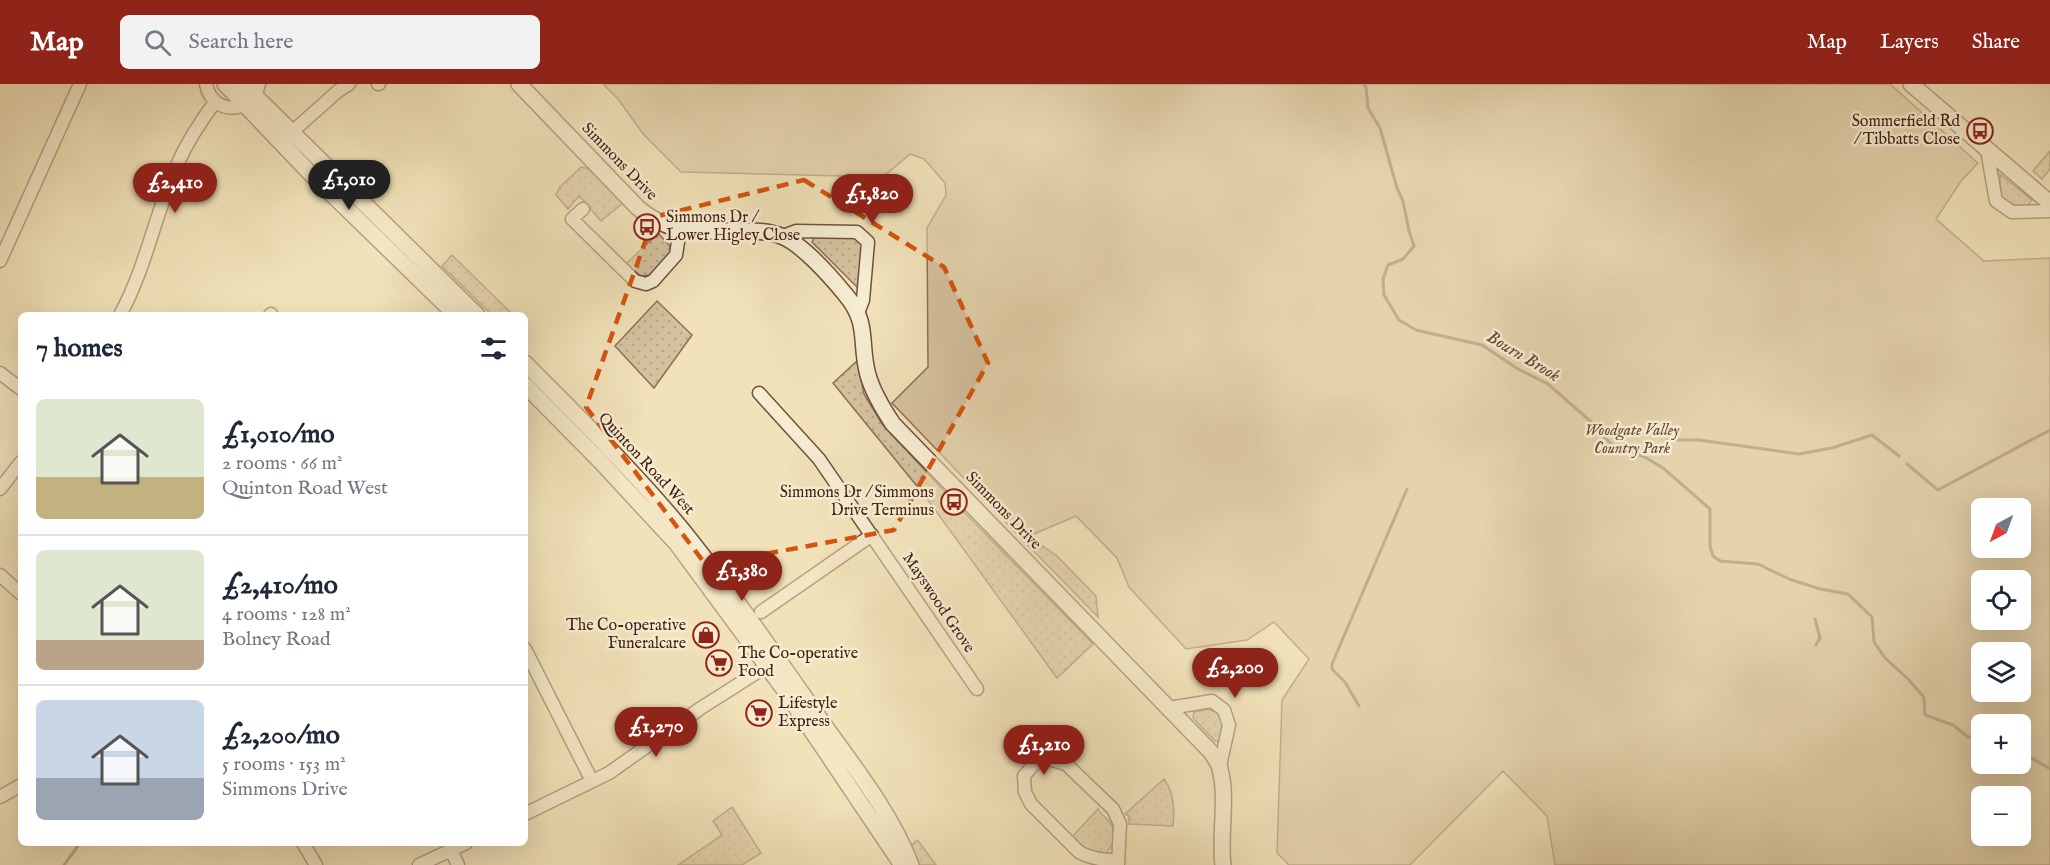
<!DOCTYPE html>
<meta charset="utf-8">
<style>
:root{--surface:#fff;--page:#f2f2f3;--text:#1f2937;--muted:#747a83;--line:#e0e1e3;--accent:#8f2418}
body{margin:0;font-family:"IM FELL English",serif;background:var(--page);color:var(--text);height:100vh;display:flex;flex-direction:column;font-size:22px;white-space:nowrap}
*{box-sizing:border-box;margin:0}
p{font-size:20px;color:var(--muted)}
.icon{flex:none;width:33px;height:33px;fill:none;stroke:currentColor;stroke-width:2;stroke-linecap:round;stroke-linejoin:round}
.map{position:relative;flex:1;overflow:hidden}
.panel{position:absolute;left:18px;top:228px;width:510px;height:534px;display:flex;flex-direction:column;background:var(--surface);border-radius:9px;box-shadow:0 6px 24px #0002}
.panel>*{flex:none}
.needle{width:39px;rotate:221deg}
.fabs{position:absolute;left:1971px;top:414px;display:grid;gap:12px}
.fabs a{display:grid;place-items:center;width:60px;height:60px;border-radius:9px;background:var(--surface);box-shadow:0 6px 24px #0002;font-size:30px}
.price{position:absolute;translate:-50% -51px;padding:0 14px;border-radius:21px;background:var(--accent);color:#fff;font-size:20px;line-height:39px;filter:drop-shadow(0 2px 3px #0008)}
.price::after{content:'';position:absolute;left:50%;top:36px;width:18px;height:14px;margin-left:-9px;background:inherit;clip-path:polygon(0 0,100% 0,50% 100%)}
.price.selected{background:#222;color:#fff}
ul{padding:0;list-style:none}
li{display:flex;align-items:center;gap:18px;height:150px;padding:0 18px}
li+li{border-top:2px solid var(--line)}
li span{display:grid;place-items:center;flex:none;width:168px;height:120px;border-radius:9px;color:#555}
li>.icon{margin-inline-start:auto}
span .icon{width:72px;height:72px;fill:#fffc;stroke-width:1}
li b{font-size:26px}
h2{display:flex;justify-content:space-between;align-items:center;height:72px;padding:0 18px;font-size:26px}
header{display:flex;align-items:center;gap:36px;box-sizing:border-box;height:84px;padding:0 30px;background:var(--accent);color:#fff}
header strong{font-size:28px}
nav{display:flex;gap:33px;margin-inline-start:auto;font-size:21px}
.search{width:420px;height:54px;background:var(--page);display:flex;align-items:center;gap:15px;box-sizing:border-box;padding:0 21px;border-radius:9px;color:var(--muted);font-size:22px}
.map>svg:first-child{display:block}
.grass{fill:url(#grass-dots);stroke:#8c7158;stroke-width:1.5}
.park{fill:#d4c19d;stroke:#8c7158;stroke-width:1.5;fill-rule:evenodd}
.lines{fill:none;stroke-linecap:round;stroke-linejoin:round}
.stream{stroke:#896d55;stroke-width:3}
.minor-casing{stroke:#70513c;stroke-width:15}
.tertiary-casing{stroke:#70513c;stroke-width:18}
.minor{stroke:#f6ecd2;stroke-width:12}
.tertiary{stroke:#f6ecd2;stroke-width:15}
.marked{fill:none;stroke:#d8530d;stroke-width:4.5;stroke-dasharray:12 8;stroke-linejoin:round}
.labels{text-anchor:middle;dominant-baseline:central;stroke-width:5;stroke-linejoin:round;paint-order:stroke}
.poi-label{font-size:16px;fill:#452113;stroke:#f6ecd2;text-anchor:end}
.street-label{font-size:16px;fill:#452113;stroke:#f6ecd2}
.park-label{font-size:16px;font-style:italic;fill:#694936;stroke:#f6ecd2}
.water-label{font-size:18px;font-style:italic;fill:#674734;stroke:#f6ecd2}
</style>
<header>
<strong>Map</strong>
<div class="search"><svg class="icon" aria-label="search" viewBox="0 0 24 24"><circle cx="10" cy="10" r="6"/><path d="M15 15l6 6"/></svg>Search here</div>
<nav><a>Map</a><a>Layers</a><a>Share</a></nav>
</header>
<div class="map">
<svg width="2050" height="781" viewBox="0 0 2050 781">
<defs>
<pattern id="grass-dots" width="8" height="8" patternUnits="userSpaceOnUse" patternTransform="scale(1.5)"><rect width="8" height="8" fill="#d4c19d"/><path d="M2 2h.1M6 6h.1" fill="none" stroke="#b7a686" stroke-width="1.8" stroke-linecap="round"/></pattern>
</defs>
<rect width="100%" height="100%" fill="#f1e2b9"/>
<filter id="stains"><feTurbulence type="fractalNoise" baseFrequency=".00333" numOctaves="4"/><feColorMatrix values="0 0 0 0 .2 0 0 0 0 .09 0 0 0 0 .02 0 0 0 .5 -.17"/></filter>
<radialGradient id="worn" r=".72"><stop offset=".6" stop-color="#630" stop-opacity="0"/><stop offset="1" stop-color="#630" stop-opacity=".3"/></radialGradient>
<path class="grass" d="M2050,67V85L2042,95L2033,87Z
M581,83L589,85L623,119L601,137L579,112L568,125L556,111L560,103Z
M2000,90L2032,116L2024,127L2010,124L2000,113Z
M658,149L670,162L671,171L649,191L641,192L626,180Z
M823,153L857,154L862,160L860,204H858L812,158L814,154Z
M452,171L513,231H492L442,182Z
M657,217L692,251L654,304L615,262Z
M857,277L864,310L882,340L960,424L1093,560L1057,594L925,412L833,299Z
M1022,455L1044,463L1057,472L1096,512L1098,533Z
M1207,625L1216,628L1223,635V647L1219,657H1215L1193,634L1194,628Z
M1164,695C1174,708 1175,725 1173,742L1129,740V732L1125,730Z
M732,723L761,769L742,781H678L722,751L713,737Z
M1098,725C1101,731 1108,735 1111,740C1118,751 1112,764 1104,771L1084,767L1072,753Z
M917,756L919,758L936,781H913L910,763Z"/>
<path class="park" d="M603,0H1890L1978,79L1961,97L1936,135L1984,177L2050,174V781H1555L1547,732L1503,687L1410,781H1289L1277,769L1282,616L1309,575L1274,538L1247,556L1186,565L1129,503L1117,474L1076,432L1022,455L892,319L928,283L927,144L946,111L945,99L924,75L910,70L883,93L681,88L644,51L618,15ZM1982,424H2020V464H1982ZM1982,496H2020V536H1982ZM1982,568H2020V608H1982ZM1982,640H2020V680H1982ZM1982,712H2020V752H1982Z"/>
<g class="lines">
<path class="stream" d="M1363,0L1366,3L1368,24L1380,44L1397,104L1403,117L1409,147L1414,162L1403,175L1388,181L1383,195L1384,211L1399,236L1416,246L1482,261L1518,285L1548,300L1596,342L1602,351L1619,367L1643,372L1663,384L1710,425V462L1713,472L1720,477L1758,480L1789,495L1820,505L1848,510L1872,533L1874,558L1885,574L1907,594L1924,613L1925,631L1953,641L1968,653L1982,652
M1667,356H1699L1799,370L1832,364L1872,351L1899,372
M1907,380L1938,406L2050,346
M1815,535L1820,554L1816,561
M1359,622L1345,598L1332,585V580L1407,405
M2020,667L2050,685
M64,781L80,759"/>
<g class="minor-casing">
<path id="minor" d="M206,0C212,32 252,31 259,0
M378,0H379
M292,48L338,7L349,0
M1987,66L1996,117L2012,128L2050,127
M583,125L572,135L635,197L646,200L653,197L676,171L680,145
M783,152L796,147L857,148L868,158L863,216L858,229
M0,177L80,0
M120,231C146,184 155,130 177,81C187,58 200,38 215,18
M270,231L271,230
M0,289L21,305
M759,309L819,375L977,605
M0,405L21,378
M0,491L21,510
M761,528L872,451
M525,565L592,697
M1169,624L1212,617L1224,626L1229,641L1220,682
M0,713L21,701
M525,730L609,689L701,624L767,582
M303,759L316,781
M451,766L458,781
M419,781L466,759
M1118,781L1120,740L1113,725L1066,680L1049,675L1034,680L1024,692L1025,708L1031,720L1079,768C1092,775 1103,776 1118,776"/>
</g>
<g class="tertiary-casing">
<path id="tertiary" d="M225,0L308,87L456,231
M243,0L477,231
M519,0L637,123C670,153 704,146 745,147C757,147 770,147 781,152C801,159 831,193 845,210C870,239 859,259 868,291C873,309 883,325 893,340L1211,668C1214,673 1219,679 1220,685C1228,716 1219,750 1223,781
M1911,0L2050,119
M525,279C579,334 635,388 684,448C730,505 772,567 815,628C849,677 889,724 911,781
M525,301L600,377L677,460L783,604L902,781"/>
</g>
<use href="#minor" class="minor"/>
<use href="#tertiary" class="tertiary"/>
</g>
<path d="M0 0H2050V781H0ZM804,96L944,183L988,279L894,446L706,481L586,323L654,133Z" fill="#f1e2b9" fill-opacity=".55" fill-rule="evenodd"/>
<path class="marked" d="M804,96L944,183L988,279L894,446L706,481L586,323L654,133Z"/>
<defs>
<g id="bus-ring" transform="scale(1.35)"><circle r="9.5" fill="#f6ecd2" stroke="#8f2418" stroke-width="1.5"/><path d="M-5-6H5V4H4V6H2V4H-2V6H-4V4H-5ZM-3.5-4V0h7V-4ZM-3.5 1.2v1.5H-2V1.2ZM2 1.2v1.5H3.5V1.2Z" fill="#8f2418"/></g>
<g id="shop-ring" transform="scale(1.35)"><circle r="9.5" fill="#f6ecd2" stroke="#8f2418" stroke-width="1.5"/><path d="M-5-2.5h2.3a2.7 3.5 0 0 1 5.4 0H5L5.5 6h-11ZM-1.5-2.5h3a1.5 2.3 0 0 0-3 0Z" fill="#8f2418"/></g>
<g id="supermarket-ring" transform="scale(1.35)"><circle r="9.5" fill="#f6ecd2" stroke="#8f2418" stroke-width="1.5"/><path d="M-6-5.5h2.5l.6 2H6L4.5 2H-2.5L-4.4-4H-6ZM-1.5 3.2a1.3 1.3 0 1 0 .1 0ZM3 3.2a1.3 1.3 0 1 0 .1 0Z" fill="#8f2418"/></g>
</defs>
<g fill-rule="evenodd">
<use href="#bus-ring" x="1980" y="47"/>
<use href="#bus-ring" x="647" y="143"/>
<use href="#bus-ring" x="954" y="418"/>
<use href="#shop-ring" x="706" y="551"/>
<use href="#supermarket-ring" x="719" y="579"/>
<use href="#supermarket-ring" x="759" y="629"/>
</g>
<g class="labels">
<g class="poi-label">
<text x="1960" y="38">Sommerfield Rd<tspan x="1960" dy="18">/ Tibbatts Close</tspan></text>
<text x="666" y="134" text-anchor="start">Simmons Dr /<tspan x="666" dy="18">Lower Higley Close</tspan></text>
<text x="934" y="409">Simmons Dr / Simmons<tspan x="934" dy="18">Drive Terminus</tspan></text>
<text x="686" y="542">The Co-operative<tspan x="686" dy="18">Funeralcare</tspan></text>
<text x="738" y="570" text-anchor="start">The Co-operative<tspan x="738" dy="18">Food</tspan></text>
<text x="778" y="620" text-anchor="start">Lifestyle<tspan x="778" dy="18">Express</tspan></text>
</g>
<g class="street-label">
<text transform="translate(619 78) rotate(46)">Simmons Drive</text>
<text transform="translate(646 380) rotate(47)">Quinton Road West</text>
<text transform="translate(1003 427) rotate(46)">Simmons Drive</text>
<text transform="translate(938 519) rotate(56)">Mayswood Grove</text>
</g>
<g class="park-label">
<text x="1632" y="347">Woodgate Valley<tspan x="1632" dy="18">Country Park</tspan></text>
</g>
<g class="water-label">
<text transform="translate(1523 273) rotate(31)">Bourn Brook</text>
</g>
</g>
<rect width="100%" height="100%" filter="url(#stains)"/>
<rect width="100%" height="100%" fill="url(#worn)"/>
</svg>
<div class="fabs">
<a><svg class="needle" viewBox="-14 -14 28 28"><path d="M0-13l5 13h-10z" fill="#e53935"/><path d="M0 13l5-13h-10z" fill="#747a83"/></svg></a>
<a><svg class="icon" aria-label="locate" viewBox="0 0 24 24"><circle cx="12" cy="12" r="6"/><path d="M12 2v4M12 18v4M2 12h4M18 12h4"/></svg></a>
<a><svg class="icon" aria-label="layers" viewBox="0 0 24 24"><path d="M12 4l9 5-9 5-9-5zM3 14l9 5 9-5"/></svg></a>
<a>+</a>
<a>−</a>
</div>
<b class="price selected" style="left:349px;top:127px">£1,010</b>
<b class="price" style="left:175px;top:130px">£2,410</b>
<b class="price" style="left:872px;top:141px">£1,820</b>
<b class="price" style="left:742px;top:518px">£1,380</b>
<b class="price" style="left:1235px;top:615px">£2,200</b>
<b class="price" style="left:656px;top:674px">£1,270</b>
<b class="price" style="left:1044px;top:692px">£1,210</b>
<section class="panel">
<h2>7 homes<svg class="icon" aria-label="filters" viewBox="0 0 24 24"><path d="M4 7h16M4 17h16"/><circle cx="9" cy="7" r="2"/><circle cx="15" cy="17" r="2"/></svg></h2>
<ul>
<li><span style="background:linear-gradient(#dfe7d0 65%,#c2b280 0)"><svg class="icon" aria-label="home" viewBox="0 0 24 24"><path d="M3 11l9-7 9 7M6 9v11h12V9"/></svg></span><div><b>£1,010/mo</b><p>2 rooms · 66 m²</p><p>Quinton Road West</p></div></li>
<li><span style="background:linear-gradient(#dfe7d0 75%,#b9a48a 0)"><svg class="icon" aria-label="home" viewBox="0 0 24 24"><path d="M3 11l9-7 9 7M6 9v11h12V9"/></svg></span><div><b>£2,410/mo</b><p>4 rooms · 128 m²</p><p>Bolney Road</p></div></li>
<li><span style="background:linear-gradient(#c9d6e8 65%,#9aa5b1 0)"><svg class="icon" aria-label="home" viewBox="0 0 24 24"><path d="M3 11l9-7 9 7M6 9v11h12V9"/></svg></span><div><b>£2,200/mo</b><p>5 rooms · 153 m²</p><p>Simmons Drive</p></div></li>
</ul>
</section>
</div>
